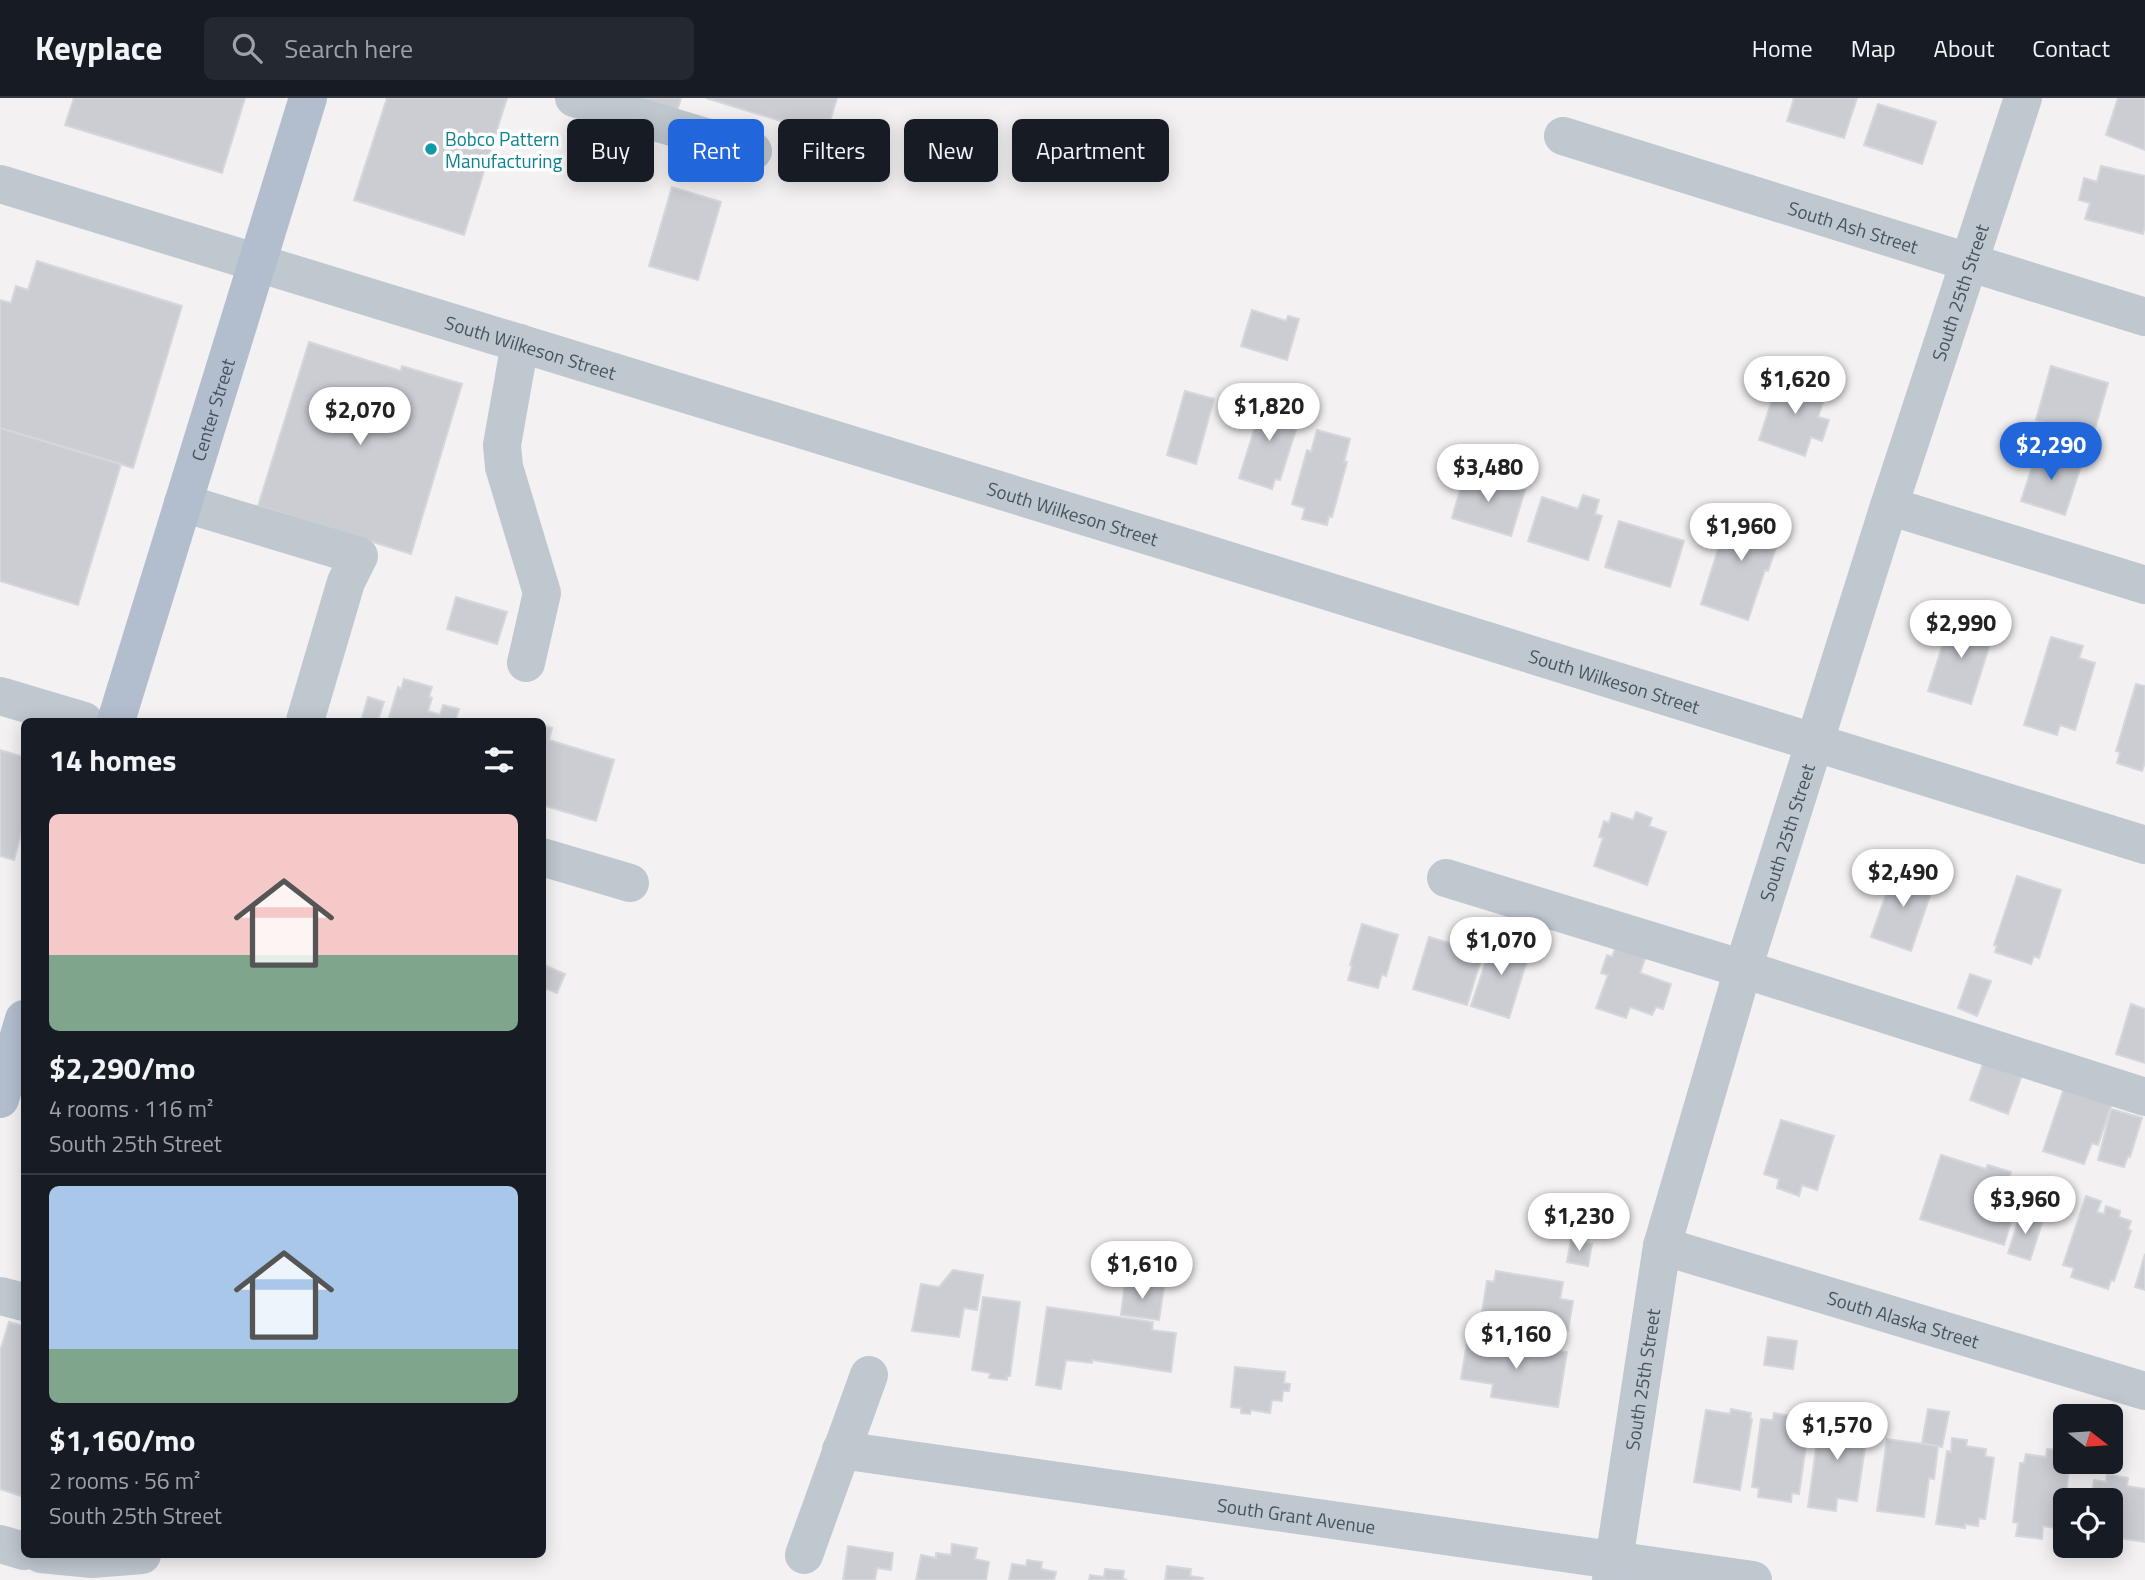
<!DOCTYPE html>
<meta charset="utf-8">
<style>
:root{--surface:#171b24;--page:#242831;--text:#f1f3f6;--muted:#9ea1a6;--line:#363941;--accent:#2266dc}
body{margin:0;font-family:"Titillium Web",sans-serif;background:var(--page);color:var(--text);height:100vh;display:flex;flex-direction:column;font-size:26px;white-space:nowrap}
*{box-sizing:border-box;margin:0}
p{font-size:23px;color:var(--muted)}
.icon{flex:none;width:38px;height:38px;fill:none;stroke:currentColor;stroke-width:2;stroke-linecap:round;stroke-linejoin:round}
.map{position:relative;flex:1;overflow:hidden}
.panel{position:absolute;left:21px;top:620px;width:525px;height:840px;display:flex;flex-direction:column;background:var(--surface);border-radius:10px;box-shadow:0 4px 18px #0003}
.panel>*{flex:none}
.guide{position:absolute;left:567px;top:21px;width:665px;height:63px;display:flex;gap:14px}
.needle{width:46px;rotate:107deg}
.tools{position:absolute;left:2053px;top:1306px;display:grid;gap:14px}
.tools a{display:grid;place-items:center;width:70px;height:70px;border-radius:10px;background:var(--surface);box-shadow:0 4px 18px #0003;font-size:35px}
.price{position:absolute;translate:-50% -60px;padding:0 16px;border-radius:24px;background:#fff;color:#222;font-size:23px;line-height:46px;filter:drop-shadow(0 2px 4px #0008)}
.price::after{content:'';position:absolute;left:50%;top:42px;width:21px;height:16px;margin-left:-10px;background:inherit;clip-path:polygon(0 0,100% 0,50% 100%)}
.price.active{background:var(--accent);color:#fff}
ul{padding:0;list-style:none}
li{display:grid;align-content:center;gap:14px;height:371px;padding:0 28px}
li+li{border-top:2px solid var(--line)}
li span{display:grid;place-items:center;height:217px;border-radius:10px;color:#555}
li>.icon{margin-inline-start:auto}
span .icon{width:126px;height:126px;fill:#fffc;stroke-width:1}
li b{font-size:30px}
h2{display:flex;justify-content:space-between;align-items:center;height:84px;padding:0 28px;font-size:30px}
.pill{padding:0 24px;border-radius:10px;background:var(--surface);box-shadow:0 4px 18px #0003;font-size:24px;line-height:63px}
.pill.active{background:var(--accent);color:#fff}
header{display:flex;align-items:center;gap:42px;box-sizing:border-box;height:98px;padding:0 35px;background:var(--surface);border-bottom:2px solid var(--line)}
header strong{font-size:33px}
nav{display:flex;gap:38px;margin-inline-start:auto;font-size:24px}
.search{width:490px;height:63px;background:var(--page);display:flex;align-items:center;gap:18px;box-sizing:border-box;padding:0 24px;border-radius:10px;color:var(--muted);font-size:26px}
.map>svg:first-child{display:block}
.building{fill:#cbcdd3;stroke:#d5d7dc;stroke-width:2}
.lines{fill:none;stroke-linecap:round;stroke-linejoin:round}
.minor{stroke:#bfc7cf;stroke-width:38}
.major{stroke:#b2bece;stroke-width:38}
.culture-dot{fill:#0f9aa8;stroke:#fff;stroke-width:2.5}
.labels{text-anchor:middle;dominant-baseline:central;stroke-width:7;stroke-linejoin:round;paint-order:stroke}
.culture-label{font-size:19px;fill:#0d838f;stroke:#fff;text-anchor:start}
.street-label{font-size:19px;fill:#49535e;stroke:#fff}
</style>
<header>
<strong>Keyplace</strong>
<div class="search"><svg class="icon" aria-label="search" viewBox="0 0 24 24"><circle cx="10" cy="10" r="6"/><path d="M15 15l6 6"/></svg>Search here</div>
<nav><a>Home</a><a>Map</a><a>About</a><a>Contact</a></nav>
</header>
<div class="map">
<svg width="2145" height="1482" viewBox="0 0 2145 1482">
<rect width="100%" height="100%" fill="#f3f1f1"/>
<path class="building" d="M74,0H245L222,75L65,27Z
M387,0H507L464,137L354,102Z
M632,0H681L677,14Z
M706,0H837L826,37Z
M1794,0H1857L1844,40L1787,23Z
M2118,0H2145V52L2106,37Z
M1878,6L1936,24L1922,66L1864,47Z
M2101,68L2145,78V127L2143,136L2085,121L2090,105L2079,102L2084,80L2097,84Z
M672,89L721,104L698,182L649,168Z
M37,163L182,208L133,370L0,330V202L11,205L16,188L28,192Z
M1252,212L1286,223L1288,218L1299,221L1287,262L1241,248Z
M309,244L401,273L402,268L462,286L411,456L258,408Z
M2051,268L2108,285L2093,338L2036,322Z
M1780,277L1827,292L1818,319L1829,322L1822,343L1811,339L1805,358L1759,342Z
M1185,293L1214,301L1196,366L1167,357Z
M1250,303L1262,307L1263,304L1301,316L1280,382L1275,381L1272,391L1239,380L1257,323L1245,319Z
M0,330L121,366L78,507L0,483Z
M1317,332L1350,341L1344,364H1347L1332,419L1329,418L1327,427L1302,421L1305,410L1292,406L1307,352L1311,354Z
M2038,350L2082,365L2065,417L2021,403Z
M1465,375L1525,392L1511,438L1452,420Z
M1583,397L1599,402L1595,416L1602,418L1588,462L1528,443L1542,399L1578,411Z
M1731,409L1784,426L1768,473L1765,472L1748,522L1701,506Z
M1619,423L1684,443L1670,489L1605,469Z
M456,499L507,514L497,546L447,531Z
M1952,517L1995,530L1971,606L1928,593Z
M2051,539L2083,548L2079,560L2095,565L2075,632L2060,627L2057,637L2024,627Z
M404,581L432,589L429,599L432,600L428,613L440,617L443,607L459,611L456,621L460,623H388L398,589L401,591Z
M2136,586L2145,588V664L2142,673L2117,665L2120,654L2116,653Z
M368,599L384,604L378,623H361Z
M542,627L552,630L549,642L614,662L596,723L542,707Z
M0,652L24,659V725L14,762L0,758Z
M1636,714L1652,720L1649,728L1666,734L1647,787L1594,768L1603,740L1599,739L1604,723L1609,725L1612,715L1633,722Z
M1896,768L1935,783L1911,853L1871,839Z
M2017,778L2061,792L2039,860L2034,858L2031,866L1995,854L1997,848L1994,847Z
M1362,826L1398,837L1386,878L1382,876L1378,890L1348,882L1352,868L1350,867Z
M1429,839L1483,855L1467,907L1413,891Z
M1494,839L1528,848L1526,855L1529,856L1509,920L1471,908Z
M1616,848L1646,858L1640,875L1671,886L1663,911L1656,909L1652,917L1630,909L1626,920L1596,910L1608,877L1601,875L1607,857L1612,859Z
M542,866L565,876L557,895L542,889Z
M1970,876L1991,883L1977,918L1958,910Z
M2131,906L2145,911V965L2116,956Z
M1984,963L2022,977L2008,1016L1970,1002Z
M2064,990L2112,1005L2098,1047L2092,1045L2084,1066L2043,1053Z
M2111,1011L2142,1020L2130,1059L2128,1058L2124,1069L2098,1062Z
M1781,1022L1834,1038L1817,1092L1802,1087L1799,1098L1777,1090L1779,1081L1764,1076Z
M1941,1057L1986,1071L1988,1067L2011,1074L2008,1083L2022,1087L2004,1147L1920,1121Z
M2086,1098L2101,1103L2097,1114L2104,1116L2106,1108L2120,1113L2119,1119L2131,1123L2128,1131L2131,1133L2114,1183L2111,1182L2108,1191L2071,1179L2074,1170L2063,1167Z
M2021,1114L2043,1122L2030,1162L2008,1155Z
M1571,1142L1592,1146L1588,1168L1567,1164Z
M2145,1156V1192L2135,1189Z
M953,1172L983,1177L977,1212L964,1210L959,1239L912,1233L921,1186L939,1189Z
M1496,1173L1563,1184L1560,1201L1573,1203L1568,1233L1490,1220L1491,1215L1482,1214L1487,1183L1494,1184Z
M1125,1184L1164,1189L1159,1222L1121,1217Z
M983,1199L1020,1204L1010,1278H1007V1282L989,1280L990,1275L972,1272Z
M1047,1209L1153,1224L1152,1232L1176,1235L1171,1274L1092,1262V1265L1066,1262L1061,1291L1036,1287Z
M9,1224L24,1228V1399L0,1391V1253Z
M1468,1239L1567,1254L1558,1309L1491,1299L1493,1286L1461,1281Z
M1768,1239L1797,1243L1793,1271L1764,1267Z
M1235,1269L1285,1274L1284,1285L1290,1286L1289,1293H1283L1282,1303L1272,1302L1270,1315L1251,1312L1250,1316L1241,1315V1310L1231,1309Z
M1731,1311L1751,1315L1750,1320L1752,1321L1740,1392L1694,1384L1706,1312L1730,1316Z
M1928,1311L1949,1314L1942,1349L1922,1345Z
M1774,1315L1791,1318L1790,1324L1809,1326L1799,1396L1792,1395L1791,1404L1758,1399L1759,1390L1752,1389L1761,1321L1773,1322Z
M1824,1316L1861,1321L1860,1335L1867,1336L1857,1403L1837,1400L1836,1413L1808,1409L1819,1329H1822Z
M1952,1340L1967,1342L1966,1348L1986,1351L1985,1358L1994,1360L1985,1421L1979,1420L1978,1428L1965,1426V1430L1936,1426L1947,1353L1951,1354Z
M1887,1341L1938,1348L1934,1381L1929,1380L1924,1419L1877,1413Z
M2047,1351L2065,1353V1363H2068L2067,1370L2069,1371L2062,1431L2043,1428L2042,1441L2016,1438L2018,1425L2013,1424L2020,1365H2024L2026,1356L2046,1359Z
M2107,1376L2128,1380L2127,1388L2145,1391V1444L2110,1439V1402H2091L2094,1382L2106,1384Z
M952,1446L977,1450L975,1461L989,1464L986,1482H916L921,1457L936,1460V1455L951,1457Z
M848,1448L893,1455L891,1472L877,1470L875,1482H843Z
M1027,1462L1042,1464L1041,1471L1056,1474L1054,1482H1009L1012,1466L1026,1468Z
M1167,1468L1191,1471L1190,1478L1203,1480L1202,1482H1165Z
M1105,1471L1124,1473L1123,1481L1127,1482H1089L1090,1477L1104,1479Z"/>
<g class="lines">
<g class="minor">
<path d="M574,0L753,53"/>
<path id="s1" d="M1563,38L2145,219"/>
<path id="s2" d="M0,86L1175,446L2145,747"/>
<path d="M520,245L502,347L504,369L542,495L526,565"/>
<path d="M183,405L359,458L346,484L305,623"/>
<path d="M1889,408L2145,487"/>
<path d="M0,598L84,623"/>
<path d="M542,759L630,785"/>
<path d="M1446,780L1743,871L2145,999"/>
<path id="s3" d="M1662,1148L2145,1293"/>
<path d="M0,1198L24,1204"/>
<path id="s4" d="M841,1352L1753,1482"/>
<path d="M0,1446L24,1453"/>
<path d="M41,1456L92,1461L142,1457"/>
<path d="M804,1457L869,1277"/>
<path id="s5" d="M1611,1482L1662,1148L1743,871L1796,703L1889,408L2023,0"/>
</g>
<g class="major">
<path id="s6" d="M116,623L308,0"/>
<path d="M0,1001L24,921"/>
</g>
</g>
<circle class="culture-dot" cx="431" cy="51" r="7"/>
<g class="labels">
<g class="culture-label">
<text x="445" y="40">Bobco Pattern<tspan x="445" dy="22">Manufacturing</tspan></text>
</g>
<g class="street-label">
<text stroke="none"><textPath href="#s1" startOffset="304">South Ash Street</textPath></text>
<text stroke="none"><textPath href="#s5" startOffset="1337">South 25th Street</textPath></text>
<text stroke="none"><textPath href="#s2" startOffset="555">South Wilkeson Street</textPath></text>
<text stroke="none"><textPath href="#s6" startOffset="326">Center Street</textPath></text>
<text stroke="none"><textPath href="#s2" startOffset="1122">South Wilkeson Street</textPath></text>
<text stroke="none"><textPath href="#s2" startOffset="1689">South Wilkeson Street</textPath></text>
<text stroke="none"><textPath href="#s5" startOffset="770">South 25th Street</textPath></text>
<text stroke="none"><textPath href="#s3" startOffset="252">South Alaska Street</textPath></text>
<text stroke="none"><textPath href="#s5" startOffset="203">South 25th Street</textPath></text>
<text stroke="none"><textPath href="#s4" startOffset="460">South Grant Avenue</textPath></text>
</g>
</g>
</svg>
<div class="tools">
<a><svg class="needle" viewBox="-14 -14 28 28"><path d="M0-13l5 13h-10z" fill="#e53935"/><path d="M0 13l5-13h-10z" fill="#9ea1a6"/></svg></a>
<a><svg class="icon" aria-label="locate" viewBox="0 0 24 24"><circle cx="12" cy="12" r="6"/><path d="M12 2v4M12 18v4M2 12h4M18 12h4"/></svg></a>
</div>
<b class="price" style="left:1795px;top:318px">$1,620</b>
<b class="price" style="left:1269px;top:345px">$1,820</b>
<b class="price" style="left:360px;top:349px">$2,070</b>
<b class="price active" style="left:2051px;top:384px">$2,290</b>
<b class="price" style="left:1488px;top:406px">$3,480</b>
<b class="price" style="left:1741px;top:465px">$1,960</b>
<b class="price" style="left:1961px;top:562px">$2,990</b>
<b class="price" style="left:1903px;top:811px">$2,490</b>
<b class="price" style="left:1501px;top:879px">$1,070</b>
<b class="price" style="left:2025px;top:1138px">$3,960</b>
<b class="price" style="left:1579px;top:1155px">$1,230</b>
<b class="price" style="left:1142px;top:1203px">$1,610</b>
<b class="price" style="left:1516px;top:1273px">$1,160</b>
<b class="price" style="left:1837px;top:1364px">$1,570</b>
<div class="guide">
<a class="pill">Buy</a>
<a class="pill active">Rent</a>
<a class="pill">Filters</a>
<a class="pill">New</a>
<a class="pill">Apartment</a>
</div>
<section class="panel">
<h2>14 homes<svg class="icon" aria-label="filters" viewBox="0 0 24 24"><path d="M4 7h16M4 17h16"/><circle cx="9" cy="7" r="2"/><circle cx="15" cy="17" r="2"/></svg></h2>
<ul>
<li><span style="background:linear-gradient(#f6c9c9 65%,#7fa58c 0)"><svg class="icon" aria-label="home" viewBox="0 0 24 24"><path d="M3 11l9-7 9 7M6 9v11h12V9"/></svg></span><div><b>$2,290/mo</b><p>4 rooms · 116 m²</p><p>South 25th Street</p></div></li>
<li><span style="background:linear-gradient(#a9c7e8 75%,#7fa58c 0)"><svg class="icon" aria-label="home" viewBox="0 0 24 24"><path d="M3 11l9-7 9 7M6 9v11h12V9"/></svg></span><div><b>$1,160/mo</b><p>2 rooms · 56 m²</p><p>South 25th Street</p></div></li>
</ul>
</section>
</div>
